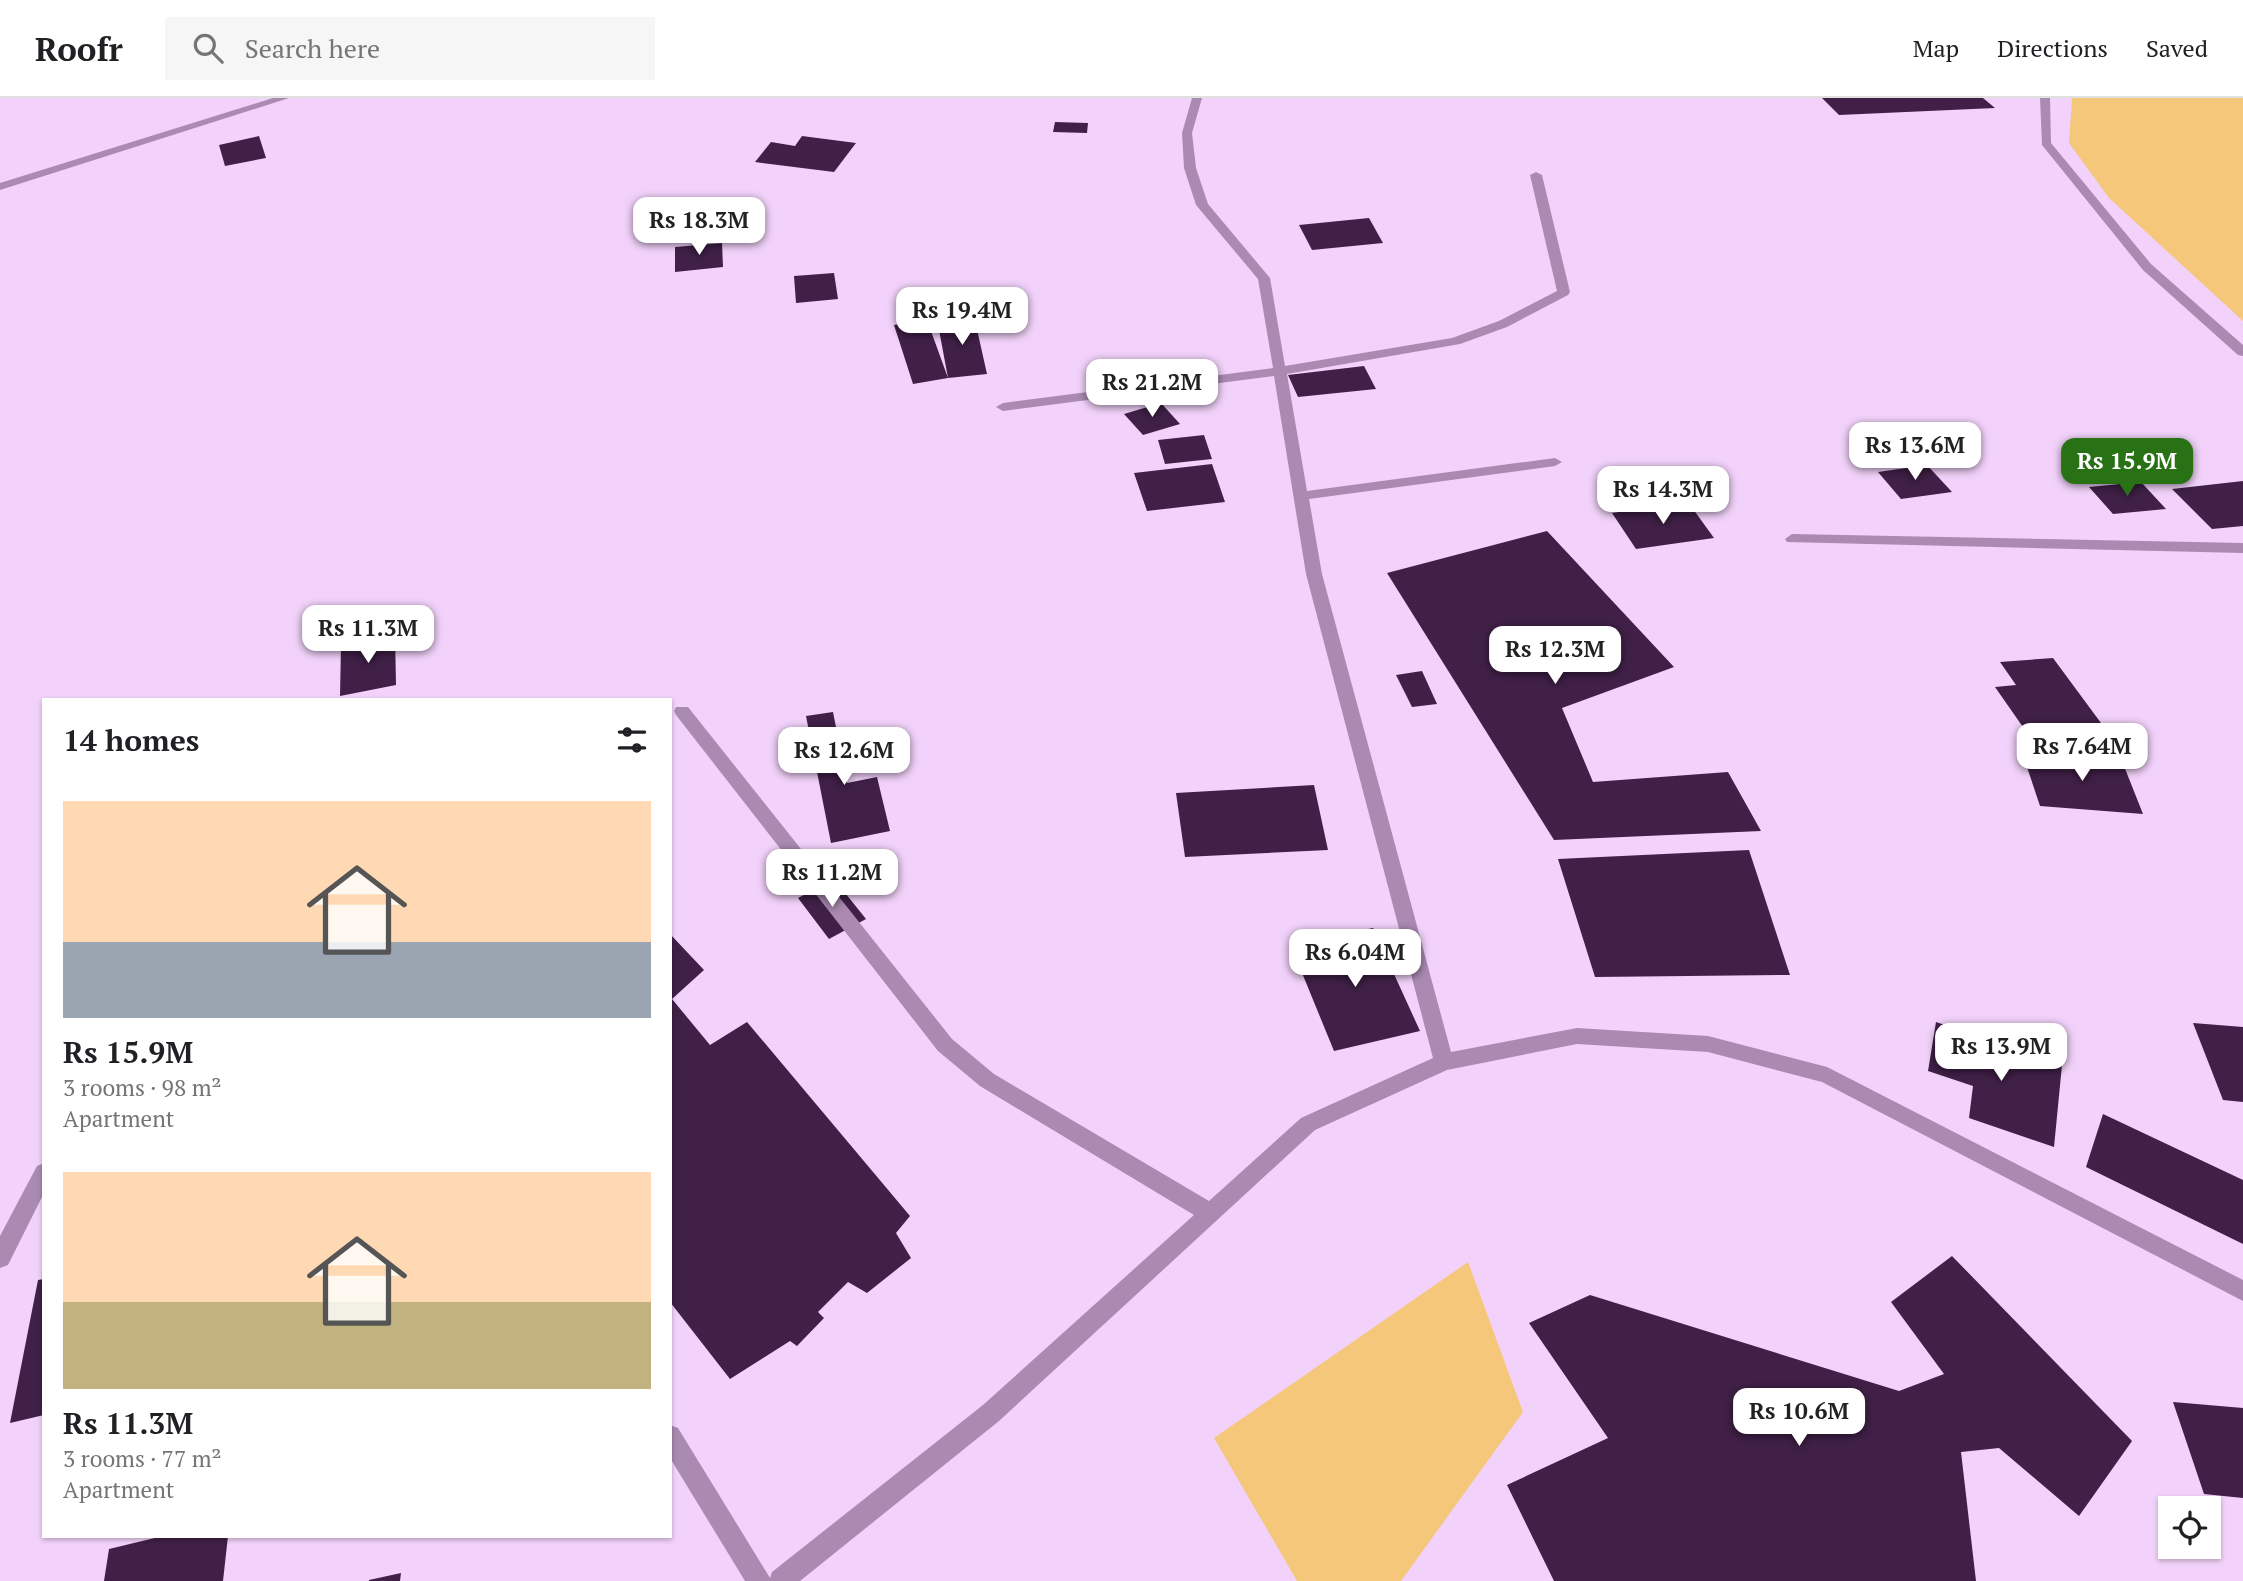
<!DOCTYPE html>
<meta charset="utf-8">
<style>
:root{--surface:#fff;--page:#f6f6f6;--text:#202124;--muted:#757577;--line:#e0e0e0;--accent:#287215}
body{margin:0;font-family:"PT Serif",serif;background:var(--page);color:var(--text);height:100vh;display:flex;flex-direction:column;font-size:26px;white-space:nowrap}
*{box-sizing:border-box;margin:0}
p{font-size:23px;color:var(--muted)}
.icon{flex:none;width:38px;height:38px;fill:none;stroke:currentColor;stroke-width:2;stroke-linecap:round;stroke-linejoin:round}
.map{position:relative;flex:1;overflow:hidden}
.panel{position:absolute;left:42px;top:600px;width:630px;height:840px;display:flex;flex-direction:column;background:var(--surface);border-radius:0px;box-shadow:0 2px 5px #0004}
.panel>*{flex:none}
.buttons{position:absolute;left:2158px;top:1398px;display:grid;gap:14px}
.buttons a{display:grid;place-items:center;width:63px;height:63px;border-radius:0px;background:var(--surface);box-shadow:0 2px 5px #0004;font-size:35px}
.price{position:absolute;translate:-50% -60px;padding:0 16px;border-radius:14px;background:#fff;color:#222;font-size:23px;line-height:46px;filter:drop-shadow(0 2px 4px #0008)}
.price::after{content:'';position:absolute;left:50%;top:42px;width:21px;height:16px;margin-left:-10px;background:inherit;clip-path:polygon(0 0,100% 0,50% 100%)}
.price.selected{background:var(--accent);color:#fff}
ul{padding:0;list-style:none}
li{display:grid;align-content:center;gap:14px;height:371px;padding:0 21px}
li span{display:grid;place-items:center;height:217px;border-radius:0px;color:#555}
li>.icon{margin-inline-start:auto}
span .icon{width:126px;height:126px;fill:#fffc;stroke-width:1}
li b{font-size:30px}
h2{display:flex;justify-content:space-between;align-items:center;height:84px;padding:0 21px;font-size:30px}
header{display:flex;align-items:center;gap:42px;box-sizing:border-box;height:98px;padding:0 35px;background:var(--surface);border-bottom:2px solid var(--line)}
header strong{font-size:33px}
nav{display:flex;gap:38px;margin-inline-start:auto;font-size:24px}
.search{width:490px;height:63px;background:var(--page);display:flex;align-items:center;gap:18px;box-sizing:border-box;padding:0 24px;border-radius:0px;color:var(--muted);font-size:26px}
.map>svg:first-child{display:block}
.green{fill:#f4c77b}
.building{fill:#402047}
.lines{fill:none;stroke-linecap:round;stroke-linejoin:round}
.minor{fill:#aa8ab1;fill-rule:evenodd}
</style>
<header>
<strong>Roofr</strong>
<div class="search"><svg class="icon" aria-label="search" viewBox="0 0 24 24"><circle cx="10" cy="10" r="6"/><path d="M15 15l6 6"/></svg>Search here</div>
<nav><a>Map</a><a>Directions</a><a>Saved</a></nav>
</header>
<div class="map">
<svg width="2243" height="1483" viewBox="0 0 2243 1483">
<rect width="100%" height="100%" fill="#f2d2fa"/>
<path class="green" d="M2072,0H2243V223L2109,100L2069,45Z
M1468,1164L1523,1314L1401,1483H1297L1214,1340Z"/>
<path class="building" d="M1822,0H1983L1995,10L1839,17Z
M1055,24L1088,25L1087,35L1053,34Z
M259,38L266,60L225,68L219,47Z
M802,38L856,45L834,74L755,64L771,44L795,48Z
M741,113L737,135L664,137L669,115Z
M1369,120L1383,145L1312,152L1299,127Z
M722,145L723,169L675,174V149Z
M834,175L838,201L796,205L794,178Z
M974,218L987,276L948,280L937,221Z
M927,222L948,280L913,286L894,227Z
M1364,268L1376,291L1298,299L1288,277Z
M1161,305L1180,326L1143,337L1124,316Z
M1204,337L1212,361L1165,366L1158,342Z
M1212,366L1225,404L1147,413L1134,375Z
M1927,367L1952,394L1901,401L1878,374Z
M2243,383V428L2212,431L2172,391Z
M2141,384L2166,411L2113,416L2089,389Z
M1688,404L1714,440L1636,451L1612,415Z
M1547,433L1674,569L1562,610L1593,684L1728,674L1761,733L1554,742L1387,475Z
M395,537L396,587L340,598L341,547Z
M2053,560L2101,625L2025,632L1995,589L2016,587L2000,564Z
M1422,573L1437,606L1412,609L1396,577Z
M833,614L847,685L877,679L890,733L831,745L806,618Z
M2022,654L2122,663L2143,716L2040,708Z
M1314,687L1328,752L1185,759L1176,695Z
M1749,752L1790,877L1595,879L1558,761Z
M834,781L866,821L829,841L798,800Z
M1373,830L1420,933L1334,953L1291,848Z
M670,836L704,872L672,901L710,947L747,924L910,1118L896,1135L911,1160L867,1195L848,1184L818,1214L824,1220L797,1248L790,1243L730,1281L670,1204Z
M1936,924L2062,967L2054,1049L1969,1020L1973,988L1928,973Z
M2193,925L2243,929V1004L2223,1002Z
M2103,1016L2243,1082V1146L2086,1069Z
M1952,1158L2132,1343L2079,1418L1999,1350L1961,1354L1976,1483H1554L1507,1387L1608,1340L1529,1225L1590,1197L1899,1293L1944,1276L1891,1204Z
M44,1181V1317L10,1325L38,1182Z
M2173,1304L2243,1310V1400L2204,1396Z
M163,1438H228L223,1483H104L109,1451Z
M401,1475L400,1483H369V1482Z"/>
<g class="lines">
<path class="minor" d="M273,0H289L0,92V85Z
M1192,0H1202L1192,35L1196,70L1208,106L1270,180L1285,268L1452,240L1499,223L1557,193L1530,77L1536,74L1542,77L1570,194L1568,197L1507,229L1460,246L1287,276L1307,393L1555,360L1562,364L1555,368L1309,401L1322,476L1451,954L1577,930L1708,938L1827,969L2243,1182V1203L1822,984L1708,954L1577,946L1447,972L1315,1032L999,1323L800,1483H745L670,1360V1327L678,1330L770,1480L772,1474L983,1307L1194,1117L980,988L938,953L676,617L674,613L676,609H688L952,941L994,976L1209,1103L1301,1020L1433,960L1306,476L1274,278L1003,313L996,309L1003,305L1273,270L1258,181L1196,107L1184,70L1182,35Z
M2040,0H2050L2051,45L2151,166L2243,247V258L2238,257L2143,172L2042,47Z
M1792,436L2243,445V455L1787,444L1785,441Z
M44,1065V1095L8,1167L0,1170V1138L37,1068Z"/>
</g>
</svg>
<div class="buttons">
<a><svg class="icon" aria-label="locate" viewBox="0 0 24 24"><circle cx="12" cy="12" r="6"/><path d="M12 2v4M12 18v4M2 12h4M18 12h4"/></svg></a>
</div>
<b class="price" style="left:699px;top:159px">Rs 18.3M</b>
<b class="price" style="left:962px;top:249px">Rs 19.4M</b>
<b class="price" style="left:1152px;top:321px">Rs 21.2M</b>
<b class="price" style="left:1915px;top:384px">Rs 13.6M</b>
<b class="price selected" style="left:2127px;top:400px">Rs 15.9M</b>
<b class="price" style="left:1663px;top:428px">Rs 14.3M</b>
<b class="price" style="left:368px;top:567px">Rs 11.3M</b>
<b class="price" style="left:1555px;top:588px">Rs 12.3M</b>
<b class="price" style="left:2082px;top:685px">Rs 7.64M</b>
<b class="price" style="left:844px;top:689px">Rs 12.6M</b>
<b class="price" style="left:832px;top:811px">Rs 11.2M</b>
<b class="price" style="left:1355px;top:891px">Rs 6.04M</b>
<b class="price" style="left:2001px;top:985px">Rs 13.9M</b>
<b class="price" style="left:1799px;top:1350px">Rs 10.6M</b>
<section class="panel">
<h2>14 homes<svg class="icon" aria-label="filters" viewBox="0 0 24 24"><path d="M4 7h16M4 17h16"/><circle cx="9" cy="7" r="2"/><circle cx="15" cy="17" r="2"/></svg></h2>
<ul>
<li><span style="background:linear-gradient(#ffd9b3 65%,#9aa5b1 0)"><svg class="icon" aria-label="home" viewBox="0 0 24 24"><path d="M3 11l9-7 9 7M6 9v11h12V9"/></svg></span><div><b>Rs 15.9M</b><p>3 rooms · 98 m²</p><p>Apartment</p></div></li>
<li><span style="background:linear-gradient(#ffd9b3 60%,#c2b280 0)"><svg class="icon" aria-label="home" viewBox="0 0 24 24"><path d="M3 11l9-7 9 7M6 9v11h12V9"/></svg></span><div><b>Rs 11.3M</b><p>3 rooms · 77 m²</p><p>Apartment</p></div></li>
</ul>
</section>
</div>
